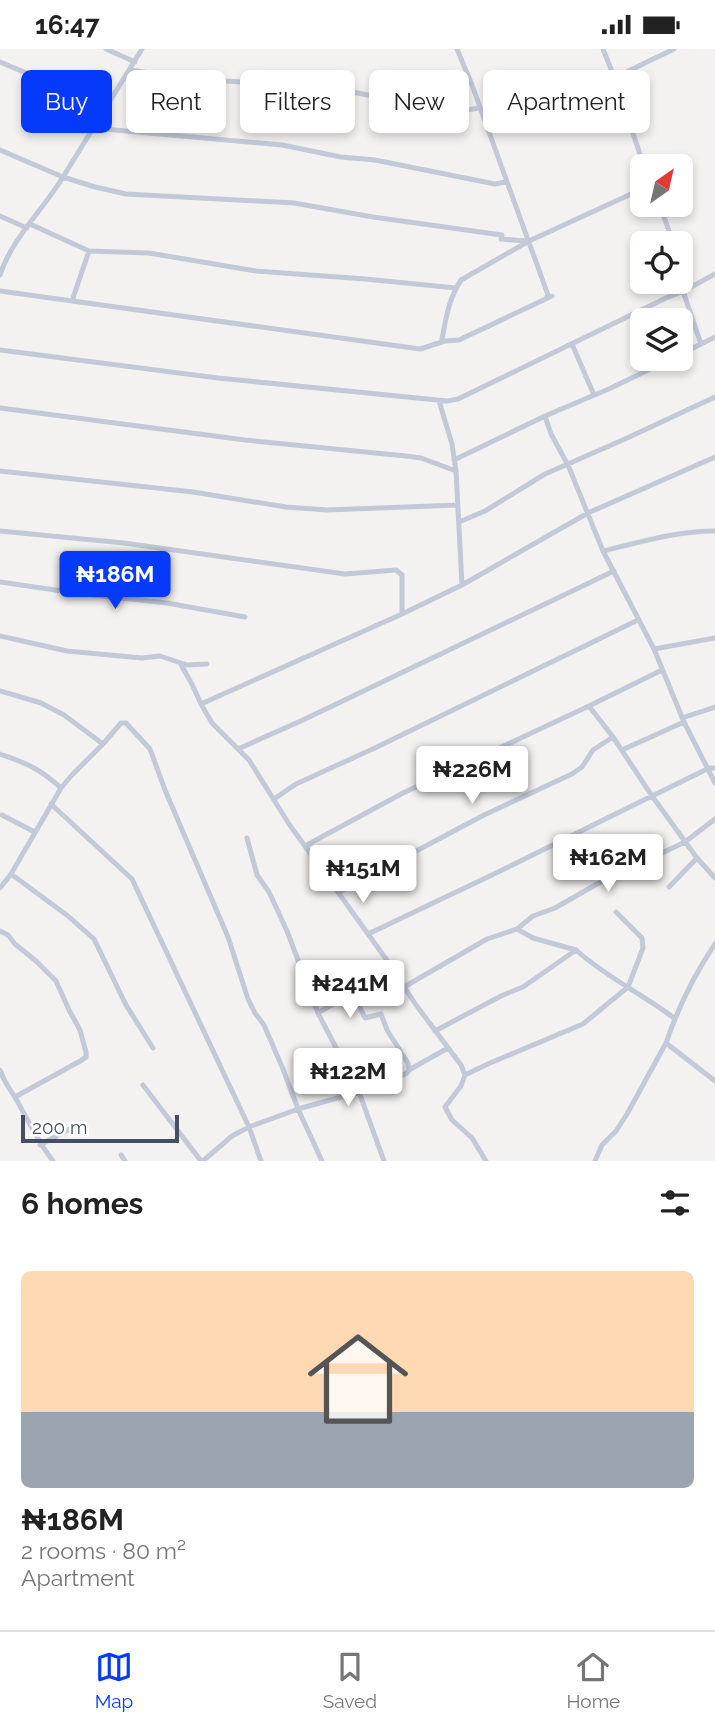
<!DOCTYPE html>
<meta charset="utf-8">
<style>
:root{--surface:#fff;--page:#f6f6f6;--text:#222;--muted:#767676;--line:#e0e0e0;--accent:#053afa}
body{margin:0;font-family:Raleway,sans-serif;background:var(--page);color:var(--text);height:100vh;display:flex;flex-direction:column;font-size:26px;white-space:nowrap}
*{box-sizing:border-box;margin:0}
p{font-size:23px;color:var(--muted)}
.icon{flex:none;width:38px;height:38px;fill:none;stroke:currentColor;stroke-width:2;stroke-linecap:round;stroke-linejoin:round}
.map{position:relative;height:1112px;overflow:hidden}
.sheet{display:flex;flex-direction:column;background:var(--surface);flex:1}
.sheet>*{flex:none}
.top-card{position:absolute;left:21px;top:21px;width:674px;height:63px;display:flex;gap:14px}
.needle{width:46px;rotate:34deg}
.tools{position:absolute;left:630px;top:105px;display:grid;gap:14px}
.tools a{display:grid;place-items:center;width:63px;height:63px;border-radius:10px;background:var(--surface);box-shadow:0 4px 10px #0003;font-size:35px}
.scale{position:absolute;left:21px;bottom:18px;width:158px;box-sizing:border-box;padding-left:7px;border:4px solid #464f61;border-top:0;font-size:19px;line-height:24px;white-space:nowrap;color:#464f61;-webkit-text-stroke:5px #fff;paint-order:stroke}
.price{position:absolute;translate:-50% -60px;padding:0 16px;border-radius:7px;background:#fff;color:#222;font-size:23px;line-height:46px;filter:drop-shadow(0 2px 4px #0008)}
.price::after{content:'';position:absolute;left:50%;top:42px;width:21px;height:16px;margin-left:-10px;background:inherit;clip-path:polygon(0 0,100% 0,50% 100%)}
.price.selected{background:var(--accent);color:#fff}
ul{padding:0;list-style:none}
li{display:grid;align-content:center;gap:14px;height:371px;padding:0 21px}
li span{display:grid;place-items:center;height:217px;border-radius:10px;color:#555}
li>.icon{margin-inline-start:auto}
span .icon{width:126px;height:126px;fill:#fffc;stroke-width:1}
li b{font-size:30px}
h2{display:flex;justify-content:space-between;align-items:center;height:84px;padding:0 21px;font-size:30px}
.pill{padding:0 24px;border-radius:10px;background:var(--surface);box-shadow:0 4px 10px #0003;font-size:24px;line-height:63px}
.pill.selected{background:var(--accent);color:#fff}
.status{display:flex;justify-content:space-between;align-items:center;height:49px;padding:0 35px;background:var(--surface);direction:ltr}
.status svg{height:19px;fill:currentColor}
.menu{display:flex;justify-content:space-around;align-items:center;height:98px;border-top:2px solid var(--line);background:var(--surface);font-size:19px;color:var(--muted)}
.menu a{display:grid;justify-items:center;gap:4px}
.menu .selected{color:var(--accent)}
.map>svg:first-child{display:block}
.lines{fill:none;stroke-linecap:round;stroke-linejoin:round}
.street{stroke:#c3c9d7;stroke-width:5}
</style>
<div class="status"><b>16:47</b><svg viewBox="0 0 49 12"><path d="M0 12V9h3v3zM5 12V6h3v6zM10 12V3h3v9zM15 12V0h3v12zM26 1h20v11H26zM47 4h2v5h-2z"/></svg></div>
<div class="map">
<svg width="715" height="1112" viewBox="0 0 715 1112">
<rect width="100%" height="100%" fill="#f4f1f1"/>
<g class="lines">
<path class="street" d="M106,0L135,13
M457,0L472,36L548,246L546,250
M603,0L613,25L644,117
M0,13L84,48L108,56
M130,21L191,30L277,35L338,40L431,59L459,62L480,59
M614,29L674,0
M93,79L282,96L341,108L375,111L495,135L506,133
M0,101L63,128L142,0
M660,156L673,194
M0,167L27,179
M30,175L89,202L149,204L256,222L365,230L456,239
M501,190L525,192
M681,216L690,239
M0,226C12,189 43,161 63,128L95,138L126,145L294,154L373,168L502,186
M0,242L420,300L445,292L459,291L552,247
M683,242L701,295
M72,252L89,202
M445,292L442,290C446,269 449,249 461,231L529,192L642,140
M572,295L594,346
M0,301L218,329L447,352L458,350L666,249L684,242L715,225
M681,305L715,288
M439,352L452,395L456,422L462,536
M0,359L245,391L406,407L421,409L456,422
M545,367L611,339L671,310
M454,411L545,367L551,385L568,416L603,502L654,600L684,673L715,734
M0,422L193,443L286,458L327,461L458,456
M459,473L485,462L545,425L625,390L715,348
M0,482L124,494L345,525L396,521L402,526V565
M603,502C640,493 677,482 715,482
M0,533L76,544L167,554L245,568
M0,587L67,602L142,609L160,607L187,616L207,615
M654,600L715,589
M180,614L192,635L201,655L212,674L249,711L289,775L386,910L416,956L461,1016L465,1026L461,1037L445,1058L452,1071L472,1089L486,1112
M0,642L41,654L64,666L103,695
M201,655L402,565L462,536L588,464L715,408
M589,657L662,621
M682,669L715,658
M238,700L303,671L614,522
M622,701L684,673
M0,705C27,714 40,720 61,739
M274,750L296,735L377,698L638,571
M51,755L132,830L249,1078L261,1112
M2,766L35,783
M247,789L257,826L269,843L287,882L318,964L359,1043L384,1112
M685,793L715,770
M305,797L403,744L589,657L613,688L652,747L709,719H715
M11,825L68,867L94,890L126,956L153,999
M669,838L697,809
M0,839L11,825L61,739L72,726L103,695L121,674H126L150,700L165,741L228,888L248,950L255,964L264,976L283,1020L298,1060L322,1112
M339,843L484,766L572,725L582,718L593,701L613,688
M517,880L533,867L555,859L597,835L685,793
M0,882L8,886L15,895L36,912L56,932L69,961L80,981L86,1003V1008L82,1011L15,1048
M368,885L494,825L652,747L697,809L715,829
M576,901C606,928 642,945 674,969
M404,938L487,890L517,880L533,889L576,901L523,938L501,947L435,982
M354,949L394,923
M666,994C678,959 694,926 715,895
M0,1021C5,1035 9,1038 16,1050C28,1071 38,1093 53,1112
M409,1021L448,999
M465,1026L490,1014L583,975L628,938L643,899L642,889L616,863
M143,1036L201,1112
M40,1096L77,1076
M121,1106L125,1112
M203,1112L232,1087L249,1078L298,1060L381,1037L407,1024L409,1021L408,1014L387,981L381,965L365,969L356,950L354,949L338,952L318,964
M595,1112L602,1096L616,1082L627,1065L666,994L715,1032"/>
</g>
</svg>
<div class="tools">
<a><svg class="needle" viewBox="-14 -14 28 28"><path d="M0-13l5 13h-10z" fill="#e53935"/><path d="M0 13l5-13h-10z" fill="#767676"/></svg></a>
<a><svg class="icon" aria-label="locate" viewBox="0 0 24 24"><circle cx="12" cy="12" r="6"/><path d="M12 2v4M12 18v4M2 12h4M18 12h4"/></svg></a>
<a><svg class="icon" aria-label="layers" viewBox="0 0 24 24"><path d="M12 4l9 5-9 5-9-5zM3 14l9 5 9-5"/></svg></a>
</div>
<div class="scale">200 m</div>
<b class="price selected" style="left:115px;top:562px">₦186M</b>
<b class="price" style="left:472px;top:757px">₦226M</b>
<b class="price" style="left:608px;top:845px">₦162M</b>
<b class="price" style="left:363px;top:856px">₦151M</b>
<b class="price" style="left:350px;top:971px">₦241M</b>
<b class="price" style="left:348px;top:1059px">₦122M</b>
<div class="top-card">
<a class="pill selected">Buy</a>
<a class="pill">Rent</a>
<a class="pill">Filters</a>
<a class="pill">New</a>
<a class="pill">Apartment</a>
</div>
</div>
<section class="sheet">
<h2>6 homes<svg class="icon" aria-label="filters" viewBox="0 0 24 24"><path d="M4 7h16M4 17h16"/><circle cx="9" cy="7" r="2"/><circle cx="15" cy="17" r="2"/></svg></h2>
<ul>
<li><span style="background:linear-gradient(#ffd9b3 65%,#9aa5b1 0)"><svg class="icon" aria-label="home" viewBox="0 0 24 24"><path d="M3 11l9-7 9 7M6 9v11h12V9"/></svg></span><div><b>₦186M</b><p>2 rooms · 80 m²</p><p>Apartment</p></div></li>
</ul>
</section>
<nav class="menu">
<a class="selected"><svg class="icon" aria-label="map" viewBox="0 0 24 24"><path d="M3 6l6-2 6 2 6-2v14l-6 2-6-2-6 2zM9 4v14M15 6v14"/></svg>Map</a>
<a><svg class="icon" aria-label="saved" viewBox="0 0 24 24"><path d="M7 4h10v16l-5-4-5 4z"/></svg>Saved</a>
<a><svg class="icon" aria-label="home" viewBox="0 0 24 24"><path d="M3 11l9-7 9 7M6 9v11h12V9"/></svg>Home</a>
</nav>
